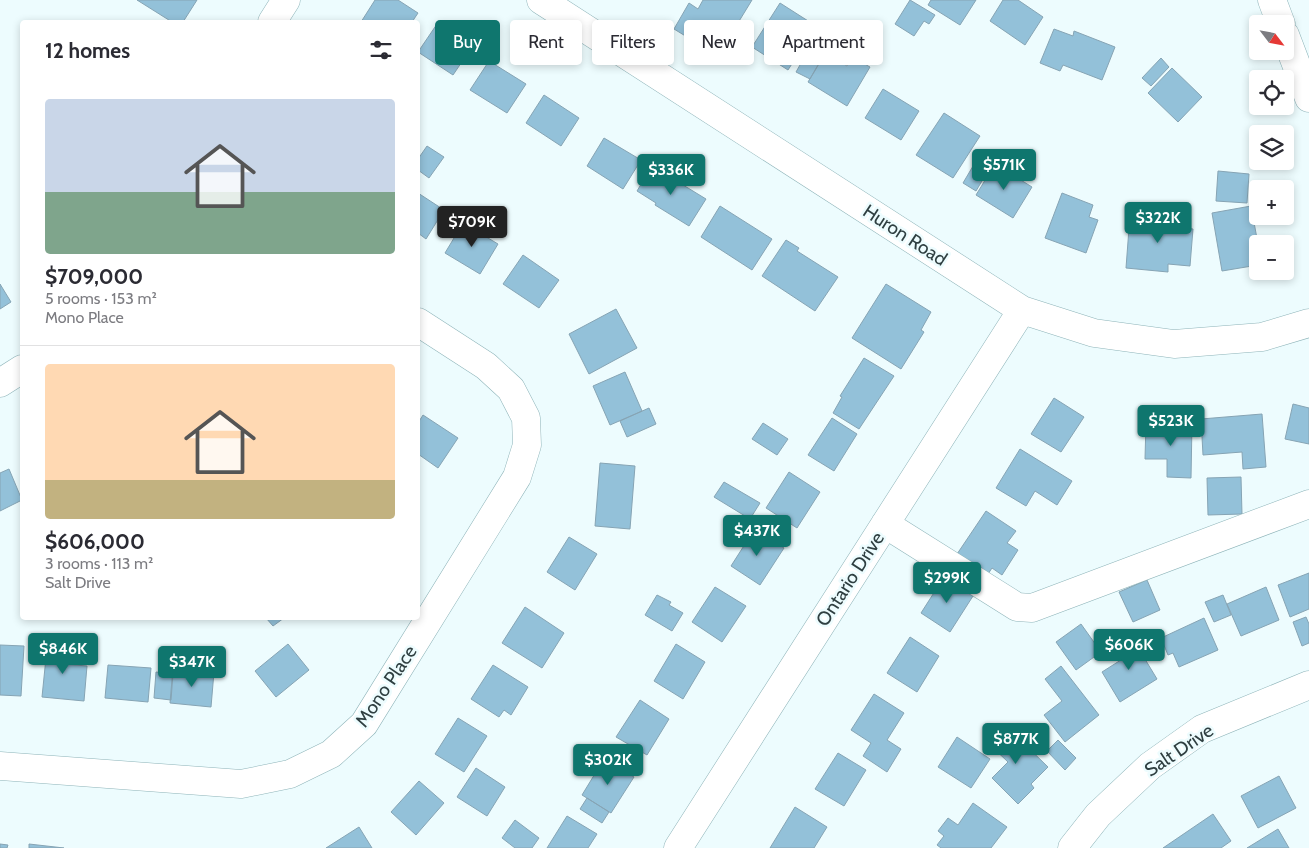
<!DOCTYPE html>
<meta charset="utf-8">
<style>
:root{--surface:#fff;--page:#f7f7f7;--text:#2b2b33;--muted:#7c7c81;--line:#e1e1e2;--accent:#0f766e}
body{margin:0;font-family:Cabin,sans-serif;background:var(--page);color:var(--text);height:100vh;display:flex;flex-direction:column;font-size:19px;white-space:nowrap}
*{box-sizing:border-box;margin:0}
p{font-size:16px;color:var(--muted)}
.icon{flex:none;width:28px;height:28px;fill:none;stroke:currentColor;stroke-width:2;stroke-linecap:round;stroke-linejoin:round}
.map{position:relative;flex:1;overflow:hidden}
.panel{position:absolute;left:20px;top:20px;width:400px;height:600px;display:flex;flex-direction:column;background:var(--surface);border-radius:5px;box-shadow:0 2px 8px #0003}
.panel>*{flex:none}
.hud{position:absolute;left:435px;top:20px;width:475px;height:45px;display:flex;gap:10px}
.needle{width:32px;rotate:122deg}
.tools{position:absolute;left:1249px;top:15px;display:grid;gap:10px}
.tools a{display:grid;place-items:center;width:45px;height:45px;border-radius:5px;background:var(--surface);box-shadow:0 2px 8px #0003;font-size:25px}
.price{position:absolute;translate:-50% -42px;padding:0 11px;border-radius:5px;background:var(--accent);color:#fff;font-size:16px;line-height:32px;filter:drop-shadow(0 1px 2px #0008)}
.price::after{content:'';position:absolute;left:50%;top:30px;width:15px;height:11px;margin-left:-8px;background:inherit;clip-path:polygon(0 0,100% 0,50% 100%)}
.price.selected{background:#222;color:#fff}
ul{padding:0;list-style:none}
li{display:grid;align-content:center;gap:10px;height:265px;padding:0 25px}
li+li{border-top:1px solid var(--line)}
li span{display:grid;place-items:center;height:155px;border-radius:5px;color:#555}
li>.icon{margin-inline-start:auto}
span .icon{width:90px;height:90px;fill:#fffc;stroke-width:1}
li b{font-size:21px}
h2{display:flex;justify-content:space-between;align-items:center;height:60px;padding:0 25px;font-size:21px}
.tag{padding:0 18px;border-radius:5px;background:var(--surface);box-shadow:0 2px 8px #0003;font-size:18px;line-height:45px}
.tag.selected{background:var(--accent);color:#fff}
.map>svg:first-child{display:block}
.building{fill:#93c1d9;stroke:#86a4b4}
.lines{fill:none;stroke-linecap:round;stroke-linejoin:round}
.minor-casing{stroke:#8eb4b9;stroke-width:29}
.minor{stroke:#fff;stroke-width:28}
.labels{text-anchor:middle;dominant-baseline:central;stroke-width:5;stroke-linejoin:round;paint-order:stroke}
.street-label{font-size:19px;fill:#2f3f41;stroke:#edfcfe}
</style>
<div class="map">
<svg width="1309" height="848" viewBox="0 0 1309 848">
<rect width="100%" height="100%" fill="#edfcfe"/>
<path class="building" d="M137,0H197L183,22H172Z
M375,0H398L418,13L412,22H361Z
M703,0H752L722,49L710,41L705,48L674,29L689,3L698,9Z
M910,0L935,15L929,24L924,21L914,36L895,24Z
M931,0H976L960,25L928,5Z
M1003,0H1018L1043,17L1025,45L990,21Z
M780,3L816,26L788,70L752,47Z
M437,24L472,47L453,75L418,52Z
M1054,29L1073,36L1074,31L1115,47L1102,80L1063,65L1060,71L1040,63Z
M809,49L823,57L810,79L796,72Z
M825,53L847,66L852,57L870,67L847,106L808,82Z
M1161,58L1169,67L1151,86L1142,78Z
M489,61L526,84L507,113L470,90Z
M1172,68L1202,97L1178,122L1148,93Z
M883,89L919,111L901,140L865,118Z
M544,95L579,118L561,146L526,123Z
M944,113L980,136L953,178L916,155Z
M604,138L641,160L623,189L587,166Z
M427,146L444,157L429,178L418,170V159Z
M976,161L989,169L976,191L963,183Z
M995,164L1032,187L1013,218L976,195Z
M652,166L706,199L689,226L655,205L656,203L637,191Z
M1218,171L1249,174L1247,203L1216,201Z
M418,193L444,210L426,239L418,233Z
M1062,193L1093,205L1089,217L1098,220L1086,253L1045,238Z
M720,206L772,239L752,270L701,237Z
M1251,206L1258,244V265L1222,271L1212,213Z
M1130,215L1176,219L1175,227L1193,229L1190,266L1168,264V272L1126,268Z
M463,223L498,244L480,274L445,253Z
M786,240L799,248L797,251L838,277L815,311L762,276Z
M523,255L559,280L539,308L503,284Z
M0,284L11,302L0,309Z
M886,284L931,312L921,330L924,332L901,369L852,338Z
M616,309L637,348L589,374L569,334Z
M864,358L894,376L859,429L833,413L842,397L840,396Z
M625,372L642,411L610,425L593,386Z
M1054,398L1084,417L1061,452L1031,434Z
M1293,404L1309,408V444L1285,439Z
M649,408L656,424L627,437L620,421Z
M1262,414L1266,467L1243,469L1242,452L1203,455L1201,419Z
M423,415L458,438L438,468L418,454V423Z
M832,418L857,434L834,471L808,455Z
M1146,422L1192,423L1191,478L1167,477V459H1145Z
M763,423L788,439L777,455L752,439Z
M1020,449L1072,481L1057,505L1035,491L1026,506L996,488Z
M600,463L635,466L630,529L595,526Z
M9,469L22,500L0,511V473Z
M789,472L820,492L797,528L766,508Z
M1241,477L1242,514L1208,515L1207,478Z
M724,482L760,503L750,519L714,497Z
M986,511L1016,531L1007,543L1018,550L1002,575L992,568L984,580L953,560Z
M754,530L784,548L760,585L731,566Z
M569,537L597,554L575,590L547,572Z
M1309,573V609L1290,617L1278,585Z
M944,577L973,596L950,632L921,613Z
M1147,580L1160,610L1133,622L1119,592Z
M715,587L746,606L722,642L692,622Z
M1266,587L1279,620L1241,636L1227,604Z
M657,595L671,602L669,605L683,613L672,631L645,615Z
M1223,595L1231,615L1214,622L1205,602Z
M525,607L564,633L542,668L502,643Z
M1306,617L1309,624V643L1302,646L1293,622Z
M266,618H284L273,626Z
M1204,618L1218,650L1179,667L1173,653L1168,655L1161,638Z
M1081,624L1101,652L1076,670L1056,642Z
M1131,636L1157,679L1120,702L1102,672L1124,658L1116,645Z
M910,637L939,656L917,692L887,673Z
M48,638L65,640L63,664L87,666L84,701L42,697Z
M288,644L309,670L276,697L255,671Z
M676,644L705,662L683,699L654,681Z
M0,645L24,646L21,696L0,695Z
M108,665L151,668L148,702L105,698Z
M493,665L528,687L511,715L504,710L499,717L471,699Z
M1061,666L1099,715L1065,742L1044,715L1062,701L1045,679Z
M173,668L214,672L211,707L170,703Z
M156,672L173,674L171,700L154,698Z
M874,694L904,713L887,740L901,749L887,772L863,756L871,743L851,730Z
M640,700L669,719L647,755L616,737Z
M458,718L487,736L464,772L435,754Z
M1005,725L1048,767L1031,784L1034,788L1018,804L992,778L1008,762L988,743Z
M957,737L990,759L971,788L938,767Z
M1058,740L1076,758L1065,770L1047,751Z
M838,753L866,770L844,806L815,789Z
M604,759L634,777L611,813L582,795Z
M476,768L505,787L487,816L457,797Z
M1279,776L1296,808L1258,828L1241,796Z
M419,781L444,803L416,835L391,812Z
M587,798L609,812L602,823L580,809Z
M973,803L1007,827L991,848H941L937,845L944,836L938,831L948,818L958,825Z
M795,807L827,827L814,848H770Z
M1213,814L1231,841L1221,848H1163Z
M567,816L597,834L588,848H547Z
M515,820L539,838L532,848H515L502,838Z
M359,827L372,848H326Z
M1278,829L1289,848H1247Z
M0,844L8,845L7,848H0Z
M29,844L64,848H29Z"/>
<g class="lines">
<g class="minor-casing">
<path id="minor" d="M541,0L1022,310L1094,333L1174,344L1262,337L1309,323
M1272,0L1281,24
M272,22L286,0
M1285,35L1309,98
M0,383L22,369
M885,524L1017,607L1032,608L1309,504
M0,766L241,784L290,774L331,754L364,724L517,477L527,445L526,418L511,389L486,366L418,322
M678,848L1022,310
M1072,848L1098,815L1150,766L1202,729L1309,685"/>
</g>
<use href="#minor" class="minor"/>
</g>
<g class="labels">
<g class="street-label">
<text transform="translate(905 235) rotate(33)">Huron Road</text>
<text transform="translate(850 579) rotate(-57)">Ontario Drive</text>
<text transform="translate(386 686) rotate(-56)">Mono Place</text>
<text transform="translate(1179 750) rotate(-34)">Salt Drive</text>
</g>
</g>
</svg>
<div class="tools">
<a><svg class="needle" viewBox="-14 -14 28 28"><path d="M0-13l5 13h-10z" fill="#e53935"/><path d="M0 13l5-13h-10z" fill="#7c7c81"/></svg></a>
<a><svg class="icon" aria-label="locate" viewBox="0 0 24 24"><circle cx="12" cy="12" r="6"/><path d="M12 2v4M12 18v4M2 12h4M18 12h4"/></svg></a>
<a><svg class="icon" aria-label="layers" viewBox="0 0 24 24"><path d="M12 4l9 5-9 5-9-5zM3 14l9 5 9-5"/></svg></a>
<a>+</a>
<a>−</a>
</div>
<b class="price" style="left:1004px;top:191px">$571K</b>
<b class="price" style="left:671px;top:196px">$336K</b>
<b class="price" style="left:1158px;top:244px">$322K</b>
<b class="price selected" style="left:472px;top:248px">$709K</b>
<b class="price" style="left:1171px;top:447px">$523K</b>
<b class="price" style="left:757px;top:557px">$437K</b>
<b class="price" style="left:947px;top:604px">$299K</b>
<b class="price" style="left:1129px;top:671px">$606K</b>
<b class="price" style="left:63px;top:675px">$846K</b>
<b class="price" style="left:192px;top:688px">$347K</b>
<b class="price" style="left:1016px;top:765px">$877K</b>
<b class="price" style="left:608px;top:786px">$302K</b>
<div class="hud">
<a class="tag selected">Buy</a>
<a class="tag">Rent</a>
<a class="tag">Filters</a>
<a class="tag">New</a>
<a class="tag">Apartment</a>
</div>
<section class="panel">
<h2>12 homes<svg class="icon" aria-label="filters" viewBox="0 0 24 24"><path d="M4 7h16M4 17h16"/><circle cx="9" cy="7" r="2"/><circle cx="15" cy="17" r="2"/></svg></h2>
<ul>
<li><span style="background:linear-gradient(#c9d6e8 60%,#7fa58c 0)"><svg class="icon" aria-label="home" viewBox="0 0 24 24"><path d="M3 11l9-7 9 7M6 9v11h12V9"/></svg></span><div><b>$709,000</b><p>5 rooms · 153 m²</p><p>Mono Place</p></div></li>
<li><span style="background:linear-gradient(#ffd9b3 75%,#c2b280 0)"><svg class="icon" aria-label="home" viewBox="0 0 24 24"><path d="M3 11l9-7 9 7M6 9v11h12V9"/></svg></span><div><b>$606,000</b><p>3 rooms · 113 m²</p><p>Salt Drive</p></div></li>
</ul>
</section>
</div>
